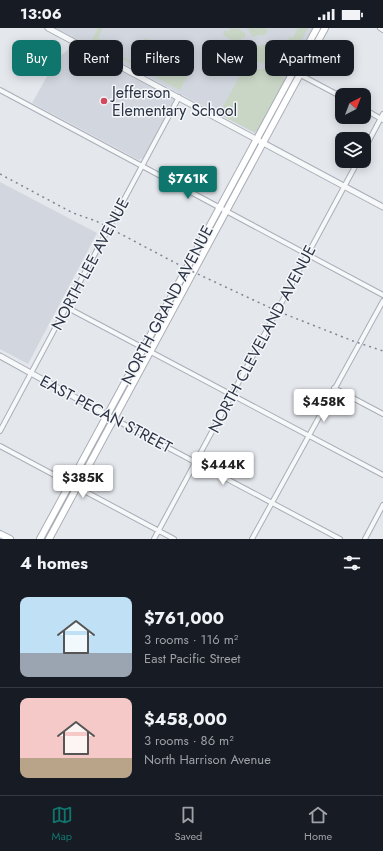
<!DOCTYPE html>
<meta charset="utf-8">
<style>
:root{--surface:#171b24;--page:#20242c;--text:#f1f3f6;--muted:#9ea1a6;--line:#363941;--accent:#0f766e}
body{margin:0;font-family:Jost,sans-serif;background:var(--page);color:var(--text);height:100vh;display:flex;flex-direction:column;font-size:15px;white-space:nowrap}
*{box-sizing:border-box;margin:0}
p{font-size:13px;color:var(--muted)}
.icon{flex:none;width:22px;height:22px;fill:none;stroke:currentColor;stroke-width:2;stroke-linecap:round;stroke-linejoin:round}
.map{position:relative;height:511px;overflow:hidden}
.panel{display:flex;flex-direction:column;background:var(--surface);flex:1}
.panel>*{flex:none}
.top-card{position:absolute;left:12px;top:12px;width:359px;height:36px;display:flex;gap:8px}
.needle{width:26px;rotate:42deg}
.fabs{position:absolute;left:335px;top:60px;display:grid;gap:8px}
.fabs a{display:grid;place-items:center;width:36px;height:36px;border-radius:8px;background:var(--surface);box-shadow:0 2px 10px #0003;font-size:20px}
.price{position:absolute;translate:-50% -34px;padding:0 9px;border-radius:4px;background:#fff;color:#222;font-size:13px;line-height:26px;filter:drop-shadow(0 1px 2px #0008)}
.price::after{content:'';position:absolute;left:50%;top:24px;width:12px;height:9px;margin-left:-6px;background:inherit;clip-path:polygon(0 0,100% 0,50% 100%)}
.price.on{background:var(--accent);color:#fff}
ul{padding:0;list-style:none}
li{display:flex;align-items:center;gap:12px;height:100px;padding:0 20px}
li+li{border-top:1px solid var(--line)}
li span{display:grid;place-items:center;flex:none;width:112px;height:80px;border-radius:8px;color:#555}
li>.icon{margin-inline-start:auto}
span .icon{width:48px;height:48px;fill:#fffc;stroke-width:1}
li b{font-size:17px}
h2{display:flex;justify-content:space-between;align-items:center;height:48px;padding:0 20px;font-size:17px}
.pill{padding:0 14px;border-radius:8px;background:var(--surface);box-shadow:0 2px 10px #0003;font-size:14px;line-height:36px}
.pill.on{background:var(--accent);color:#fff}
.status{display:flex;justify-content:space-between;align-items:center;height:28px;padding:0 20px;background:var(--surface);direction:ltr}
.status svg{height:11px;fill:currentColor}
.tab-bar{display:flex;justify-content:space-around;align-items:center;height:56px;border-top:1px solid var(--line);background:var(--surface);font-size:11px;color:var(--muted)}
.tab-bar a{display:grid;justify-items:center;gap:2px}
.tab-bar .on{color:var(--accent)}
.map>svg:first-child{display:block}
.built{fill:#d2d6de}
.green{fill:#c9d6c5}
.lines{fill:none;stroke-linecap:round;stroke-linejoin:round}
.minor-casing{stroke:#a9aeb7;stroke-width:6}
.tertiary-casing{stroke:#a9aeb7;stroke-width:7}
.secondary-casing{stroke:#a9aeb7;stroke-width:8}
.primary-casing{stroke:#a3abb8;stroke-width:8}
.minor{stroke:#f7f8fa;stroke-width:4}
.tertiary{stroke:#f7f8fa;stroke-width:5}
.secondary{stroke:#fff;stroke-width:6}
.primary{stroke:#fff;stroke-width:6}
.rail{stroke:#7d8696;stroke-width:1.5;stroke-dasharray:2 4;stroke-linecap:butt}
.poi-dot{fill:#d1495b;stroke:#f4f6f9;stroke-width:1.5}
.labels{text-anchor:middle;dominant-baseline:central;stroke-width:3;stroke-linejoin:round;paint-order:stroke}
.poi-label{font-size:16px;fill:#2b3445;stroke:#f4f6f9;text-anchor:start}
.street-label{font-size:16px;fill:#2b3445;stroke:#f4f6f9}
</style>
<div class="status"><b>13:06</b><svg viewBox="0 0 49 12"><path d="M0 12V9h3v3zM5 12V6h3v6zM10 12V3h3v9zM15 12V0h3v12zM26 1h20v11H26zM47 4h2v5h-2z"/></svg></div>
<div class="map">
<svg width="383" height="511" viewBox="0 0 383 511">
<rect width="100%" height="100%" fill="#e4e7ec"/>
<path class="built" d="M56,0H313L256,106Z
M72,17L175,70L143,130L139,132L32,75L58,29L67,23Z
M0,154L97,205L28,336L0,321Z"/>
<path class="green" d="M98,0H103L98,10L102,12L100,17L131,33L134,29L138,30L146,16L143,14L145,10L152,13L153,16L140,40L91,14Z
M229,0L238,1L240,0V2L245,5V9L241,11L239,16L223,7L224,3H229L230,1Z
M247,0H264L268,2L265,7H259L253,9Z
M298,0H308L299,17L288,11L289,9L293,10Z
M287,12L299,18L293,29L280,21L279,19L285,17Z
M170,13C169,17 165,23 165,28C165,41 180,44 188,36L193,38L180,62L148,45L161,20Z
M253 26a9 9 0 1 1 18 0a9 9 0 1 1-18 0Z
M244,34L249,35L257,41H269L284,50V53L257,103L254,104L219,86V85L220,84L244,40L242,38Z"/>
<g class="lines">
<g class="minor-casing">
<path id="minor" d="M380,0L383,2
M293,43L342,69
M0,62L383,267
M364,81L383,92
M364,122L383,86
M66,279L383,447
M334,360L383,386
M114,391L340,511
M0,403L179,69
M0,418L174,511
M154,511L358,133
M252,511L383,273
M365,511L383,477"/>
</g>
<g class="tertiary-casing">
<path id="tertiary" d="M48,0L383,179
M0,328L114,391"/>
</g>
<g class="secondary-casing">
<path id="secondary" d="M40,511L317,0
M49,511L325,0"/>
</g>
<g class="primary-casing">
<path id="primary" d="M0,506L10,511"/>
</g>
<use href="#minor" class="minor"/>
<use href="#tertiary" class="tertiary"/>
<use href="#secondary" class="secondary"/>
<use href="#primary" class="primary"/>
<path class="rail" d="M0,146L73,185L96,193L187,241L277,283L353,313L383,323"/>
</g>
<circle class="poi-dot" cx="104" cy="73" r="4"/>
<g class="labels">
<g class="poi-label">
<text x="112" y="64">Jefferson<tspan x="112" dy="18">Elementary School</tspan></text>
</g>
<g class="street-label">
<text transform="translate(90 236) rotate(-62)">NORTH LEE AVENUE</text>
<text transform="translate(167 277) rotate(-62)">NORTH GRAND AVENUE</text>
<text transform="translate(262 311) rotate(-62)">NORTH CLEVELAND AVENUE</text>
<text transform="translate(106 386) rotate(28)">EAST PECAN STREET</text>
</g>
</g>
</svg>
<div class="fabs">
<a><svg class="needle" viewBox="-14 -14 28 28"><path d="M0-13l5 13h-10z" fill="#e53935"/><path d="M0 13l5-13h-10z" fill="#9ea1a6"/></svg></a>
<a><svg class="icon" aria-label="layers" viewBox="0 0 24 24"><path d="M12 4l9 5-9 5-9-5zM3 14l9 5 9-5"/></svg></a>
</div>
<b class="price on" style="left:188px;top:172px">$761K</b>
<b class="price" style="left:324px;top:395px">$458K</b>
<b class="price" style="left:223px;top:458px">$444K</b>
<b class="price" style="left:83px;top:471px">$385K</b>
<div class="top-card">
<a class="pill on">Buy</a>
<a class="pill">Rent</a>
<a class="pill">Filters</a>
<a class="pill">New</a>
<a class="pill">Apartment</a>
</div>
</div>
<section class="panel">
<h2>4 homes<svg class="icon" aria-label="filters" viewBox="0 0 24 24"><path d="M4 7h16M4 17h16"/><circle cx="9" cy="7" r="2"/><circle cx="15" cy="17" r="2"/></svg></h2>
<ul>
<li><span style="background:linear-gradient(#bfe0f5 70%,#9aa5b1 0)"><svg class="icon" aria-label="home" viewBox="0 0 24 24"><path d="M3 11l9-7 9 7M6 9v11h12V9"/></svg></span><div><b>$761,000</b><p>3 rooms · 116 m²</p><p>East Pacific Street</p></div></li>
<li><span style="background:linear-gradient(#f6c9c9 75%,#b9a48a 0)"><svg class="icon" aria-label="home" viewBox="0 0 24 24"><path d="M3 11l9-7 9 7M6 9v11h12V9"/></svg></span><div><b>$458,000</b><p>3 rooms · 86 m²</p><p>North Harrison Avenue</p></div></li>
</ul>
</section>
<nav class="tab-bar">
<a class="on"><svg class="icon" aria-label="map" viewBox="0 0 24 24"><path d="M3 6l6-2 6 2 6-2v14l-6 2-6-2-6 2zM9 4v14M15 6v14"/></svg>Map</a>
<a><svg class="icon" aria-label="saved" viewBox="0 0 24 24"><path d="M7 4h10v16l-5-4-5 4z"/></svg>Saved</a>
<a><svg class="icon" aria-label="home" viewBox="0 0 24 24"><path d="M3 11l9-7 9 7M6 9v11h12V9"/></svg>Home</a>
</nav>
